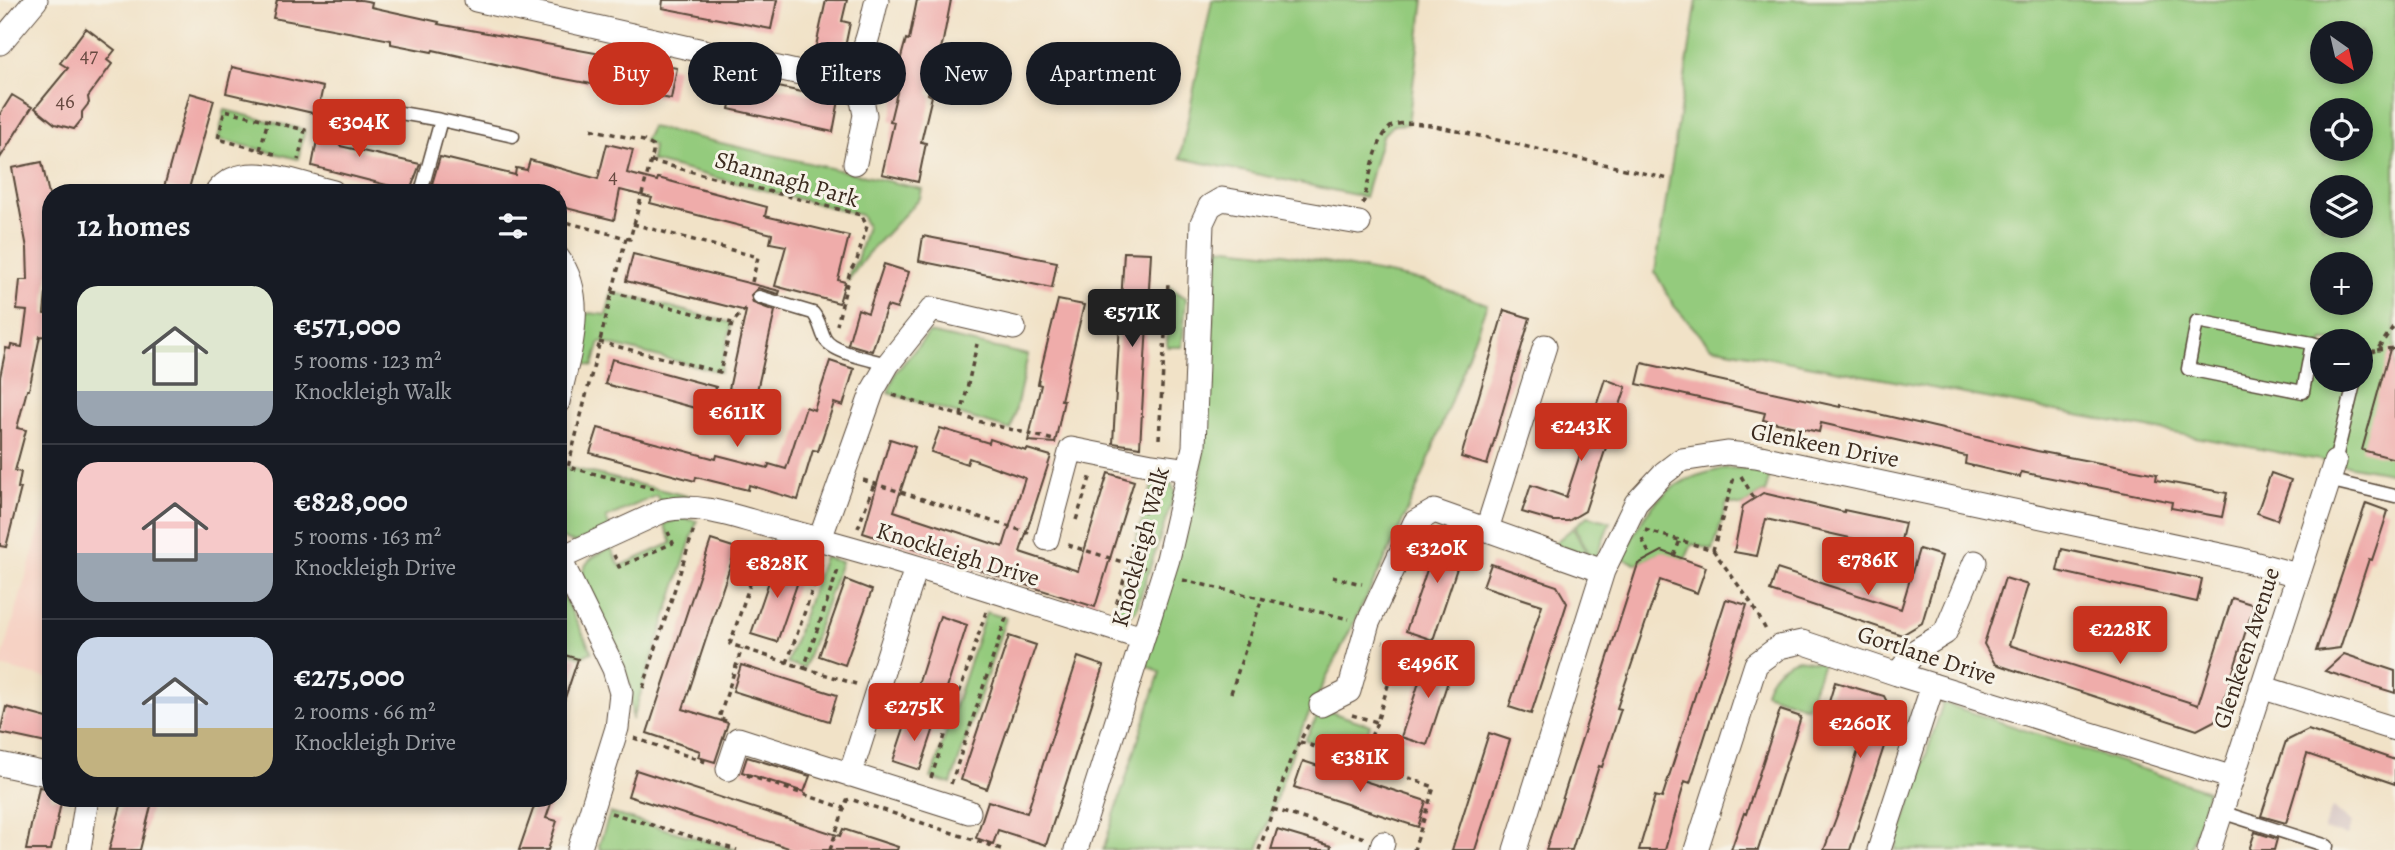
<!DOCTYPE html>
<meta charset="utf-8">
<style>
:root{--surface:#171b24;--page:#20242c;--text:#f1f3f6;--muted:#9ea1a6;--line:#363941;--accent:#c8321e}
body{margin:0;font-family:Alegreya,serif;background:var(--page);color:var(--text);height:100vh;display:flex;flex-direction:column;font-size:26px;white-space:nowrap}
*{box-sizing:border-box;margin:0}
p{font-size:23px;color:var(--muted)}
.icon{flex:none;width:38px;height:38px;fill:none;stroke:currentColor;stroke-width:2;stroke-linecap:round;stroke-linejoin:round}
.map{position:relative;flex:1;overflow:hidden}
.drawer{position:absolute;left:42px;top:184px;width:525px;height:623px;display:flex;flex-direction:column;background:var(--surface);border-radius:28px;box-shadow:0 4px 10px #0003}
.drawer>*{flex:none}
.guide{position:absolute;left:588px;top:42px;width:665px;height:63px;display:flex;gap:14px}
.needle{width:46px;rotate:146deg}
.buttons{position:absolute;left:2310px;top:21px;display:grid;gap:14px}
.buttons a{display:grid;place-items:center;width:63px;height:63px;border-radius:50%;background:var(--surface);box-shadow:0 4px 10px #0003;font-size:35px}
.price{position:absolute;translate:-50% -60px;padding:0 16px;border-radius:7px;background:var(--accent);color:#fff;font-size:23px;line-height:46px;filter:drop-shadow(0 2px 4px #0008)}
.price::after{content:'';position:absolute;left:50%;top:42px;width:21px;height:16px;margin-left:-10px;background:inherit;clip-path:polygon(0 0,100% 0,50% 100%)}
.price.current{background:#222;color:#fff}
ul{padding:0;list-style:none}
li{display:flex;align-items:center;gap:21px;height:175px;padding:0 35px}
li+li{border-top:2px solid var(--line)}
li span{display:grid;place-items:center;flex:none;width:196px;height:140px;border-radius:21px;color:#555}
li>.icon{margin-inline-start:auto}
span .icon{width:84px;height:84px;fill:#fffc;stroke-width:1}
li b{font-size:30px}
h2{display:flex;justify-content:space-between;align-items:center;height:84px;padding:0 35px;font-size:30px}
.tag{padding:0 24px;border-radius:32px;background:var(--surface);box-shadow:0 4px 10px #0003;font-size:24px;line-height:63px}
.tag.current{background:var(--accent);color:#fff}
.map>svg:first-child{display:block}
.built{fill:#f6d2c4}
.industrial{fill:#d1bfbe}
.green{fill:#94cb7d;stroke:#687a4e;stroke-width:2;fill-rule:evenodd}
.building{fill:#efacaa}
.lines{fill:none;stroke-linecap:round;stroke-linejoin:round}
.service-casing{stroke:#564637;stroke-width:15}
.minor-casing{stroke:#564637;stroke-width:25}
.path{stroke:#564637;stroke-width:3.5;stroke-dasharray:5 5;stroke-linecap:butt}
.service{stroke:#fff;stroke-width:12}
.minor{stroke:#fff;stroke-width:23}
.labels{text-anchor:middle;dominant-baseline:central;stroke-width:6;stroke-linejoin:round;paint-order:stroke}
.number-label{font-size:21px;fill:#684a41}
.street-label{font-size:24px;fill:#3b2a1e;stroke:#f7f3e8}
</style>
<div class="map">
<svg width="2395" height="850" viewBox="0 0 2395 850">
<rect width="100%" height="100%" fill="#f7f3e8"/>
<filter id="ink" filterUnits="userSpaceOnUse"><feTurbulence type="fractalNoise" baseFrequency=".0143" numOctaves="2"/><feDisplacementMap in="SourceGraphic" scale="14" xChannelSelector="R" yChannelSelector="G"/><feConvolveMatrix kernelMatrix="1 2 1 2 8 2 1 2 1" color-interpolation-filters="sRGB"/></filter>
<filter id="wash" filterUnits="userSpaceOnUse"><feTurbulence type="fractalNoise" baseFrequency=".00686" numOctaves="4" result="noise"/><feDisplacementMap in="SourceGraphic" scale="28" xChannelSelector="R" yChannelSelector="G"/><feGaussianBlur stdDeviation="1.57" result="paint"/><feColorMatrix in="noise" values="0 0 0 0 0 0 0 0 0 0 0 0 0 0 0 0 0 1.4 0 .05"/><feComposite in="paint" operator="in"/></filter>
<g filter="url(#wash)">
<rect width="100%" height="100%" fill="#f1e2c7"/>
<path class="built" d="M51,491V679L0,666Z"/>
<path class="industrial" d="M2332,808L2352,822L2347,836L2323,829Z"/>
<path class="green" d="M1212,0H1424L1408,124L1393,125L1382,136L1365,197L1180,158Z
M1697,0H2395V474L1711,347L1674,306L1655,272ZM2322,33H2361V72H2322ZM2322,110H2361V149H2322ZM2322,187H2361V226H2322ZM2322,264H2361V303H2322ZM2322,341H2361V380H2322Z
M225,110L305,130L298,159L218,139Z
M651,127L922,189L920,198L870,251L847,282L850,271L857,260L867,226L861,215L651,161L653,146L644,141Z
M1218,247L1283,254L1424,281L1487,304L1422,477L1392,545L1299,734L1258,850H1103L1160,672L1146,665L1201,477Z
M1169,287L1186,298L1182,347H1167Z
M612,292L732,323L720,372L600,342L593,366L577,361L584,315L590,313L606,315Z
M929,333L1028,355L1011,430L888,393L896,372Z
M559,465L703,500L662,505L657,495L606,518L610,528L575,543L563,539L558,533Z
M1726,468L1757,469L1771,472L1765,493H1762L1743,506L1727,503L1713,550L1692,544L1685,560L1662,552L1638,564L1623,559C1636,524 1657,490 1694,477C1704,473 1715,471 1726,468Z
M1155,476L1170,480L1175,492L1136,610L1121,621L1112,620Z
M1588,516L1610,522L1596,557L1589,555L1575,526Z
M680,518L697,521L632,720L630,686L581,577C585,559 595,555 611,548L620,566L672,543L664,524Z
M1573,528L1587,554L1552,545Z
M824,557L841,562L804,668L787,663Z
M558,585L592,652L581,657L558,649Z
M986,612L1006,618L951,784L931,778Z
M1798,659L1823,663L1807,707L1765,693C1769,675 1781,664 1798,659Z
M1943,703L2208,791L2190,850H1895Z
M1321,709L1370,725L1360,758L1305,740Z
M610,813L737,850H600L599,845Z"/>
<g id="blocks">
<path class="building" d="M277,0H361L372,2L371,7L439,22L438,24L677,68L671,99L544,75L433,50L432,52L391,44V40L273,18Z
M663,0H777L771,29L662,8Z
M826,0H847L842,21L850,23L844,52L816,46Z
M917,0H951L943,41L928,94L932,96L921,142L926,143L918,182L882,174L894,122L890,121L899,84L894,83L906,39L909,40Z
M86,28L115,50L107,60L112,64L88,97L89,103L82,112V119L74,129L55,124L35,108L68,68L60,63Z
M232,67L323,87L317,114L226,93Z
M736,78L839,100L833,132L729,109Z
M190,93L214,100L188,192H185L164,187Z
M12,95L32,107L0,158V114Z
M322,114L347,121L340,146L420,164L410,191L312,166Z
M607,144L633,150L627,173L657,181L658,178L767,207L765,216L849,236L838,280L845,282L839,303L775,286L786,246L770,243L772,234L650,203L652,198L620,190L614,220L558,206V192H466L432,184L440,157L515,175L516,168L527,170L530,160L598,179Z
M42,162L51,204V274H48L44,314L51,315V325L49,337L40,336L29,390H27L17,428L26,430L15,471L21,472L18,488H21L6,547L0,546V377L6,348L10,349L11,345L22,347L27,311L17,310L20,280H28L27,248L12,168Z
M923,236L1057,262L1052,288L919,261Z
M1124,252L1151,253L1140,447L1113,443Z
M633,254L780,291L779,294L758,288L751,295L753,303L775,311L756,395L729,389L746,311L626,281Z
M884,264L909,272L897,309L887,306L872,351L848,344L858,309L868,313Z
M1058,300L1084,305L1061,400H1064L1055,443L1028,441L1041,385L1038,384L1042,365Z
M1504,310L1530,318L1487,465L1461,457Z
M2390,349H2395V459L2362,450Z
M612,359L716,387L710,412L605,384Z
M830,361L854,369L843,406L834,403L818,451L813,450L798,500L749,485L748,490L696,477L695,481L590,453L598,428L716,459L717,455L768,468L769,464L786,469L806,407L814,410Z
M1642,363L1840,407V405L2037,451L2157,474L2156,480L2227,493L2222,517L2171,508L2172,502L2021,472L2020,477L1965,464L1966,456L1821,423L1819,432L1763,420L1765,413L1637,384Z
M1605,379L1626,387L1585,511L1568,521H1553L1522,512L1531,485L1566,497Z
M940,428L989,443L990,439L1026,451L1027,449L1051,456L1020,552L1078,571L1108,473L1134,481L1095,607L863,533L890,439L915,447L894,511L1003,547L1025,478L969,458L967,464L931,452Z
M2271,473L2291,480L2277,520L2257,513Z
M1763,493L1844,512V510L1905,523L1899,549L1766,519L1757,556L1734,552L1743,506Z
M2366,503L2388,511L2380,536L2372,560L2369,559L2340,648L2316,651Z
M1441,529L1467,538L1433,640L1406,631Z
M711,540L736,548L683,709L728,723L715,762L698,757L700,751L647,733Z
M1919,549L1942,556L1922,623L1902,635L1770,591L1777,569L1901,609Z
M2062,549L2202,579L2197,602L2057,571Z
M1662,551L1706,567L1697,593L1660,580L1617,708L1621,709L1602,767L1599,766L1572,850H1546L1638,564Z
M777,558L803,567L777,642L751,634Z
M1491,564L1557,586L1567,603L1531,714L1509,707L1542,605L1483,586Z
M2005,578L2028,585L2009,645L2198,705L2232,598L2254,605L2218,719L2197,730L1995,664L1984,644Z
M846,580L872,590L845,665L819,656Z
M1726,599L1747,605L1690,783L1685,781L1665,850H1639L1655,796L1662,798Z
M940,616L967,625L943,700L916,691Z
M1009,636L1036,645L987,789L961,780Z
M558,653L578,659L561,710H558Z
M2344,654L2395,671V693L2325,671Z
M1428,655L1454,663L1427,745L1401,737Z
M1078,657L1104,666L1046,845L998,830L993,844L976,838L988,801L1027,813Z
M741,665L837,695L829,721L733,691Z
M1835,682L1884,696L1894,716L1850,850H1824L1844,797L1869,714L1829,702Z
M6,707L51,719V744L0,733Z
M1780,710L1801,717L1758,850H1731L1744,813L1746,814Z
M908,716L935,725L920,770L893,761Z
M2308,730L2395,760V784L2307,754L2286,823L2261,816L2286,741Z
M1489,733L1510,740L1475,850H1452Z
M747,757L810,776L804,792L742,772Z
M1303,761L1426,801L1418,827L1294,787Z
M636,770L840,836L843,829L898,847L897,850H795L628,796Z
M39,787L51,789V798H62L51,850H26Z
M123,798H153L140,850H109Z
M537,798H553L546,818L557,821L548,850H519Z
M1277,830L1331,846L1330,850H1271Z
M2255,832L2277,839L2274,850H2249Z"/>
</g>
</g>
<g filter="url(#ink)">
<use href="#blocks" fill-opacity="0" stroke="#564637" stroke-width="2"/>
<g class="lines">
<g class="service-casing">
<path id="service" d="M389,111L441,120
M421,192L441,120L513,136
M759,297L813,313C820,321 820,329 825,339C833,353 872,360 888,364
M2312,343L2303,392L2188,369L2197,321L2312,343L2322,346
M2335,462L2355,380
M2328,480L2395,496
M2221,812L2327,846L2325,850"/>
</g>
<g class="minor-casing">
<path id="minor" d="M476,0L818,77C823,77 830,78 836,77C866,71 870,24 877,0
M0,43L36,0
M844,74L862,100L865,115L855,163
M217,192C241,158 301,184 333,192
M558,258C589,299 568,356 558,402
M1487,529L1545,346
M820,539L873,390L888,364L932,309L1014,328
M1047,539L1071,449L1152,465L1189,470
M558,555L614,669L621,693L617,728L579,850
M560,558L665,510C702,502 744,520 780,529C902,560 1022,600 1142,638
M1897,674L1917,650L1945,633L1975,562
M2261,687L2395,729
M1321,705L1349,691L1368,623L1415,522L1434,511L1603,571
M0,764L51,775
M728,769L738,739L969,812
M850,775L916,568
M79,850L87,798
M1076,850L1168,559L1194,447L1202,223L1210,206L1222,199L1359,223
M1381,850L1383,843
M1515,850L1603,571L1636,503L1664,473L1681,460L1727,453L1756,456L2239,559L2297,575
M1696,850L1756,664L1779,647L1802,642L1897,674L2233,778
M1879,850L1933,685
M2209,850L2335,462"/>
</g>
<path class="path" d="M260,150L268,120
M275,154L218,139L225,110L305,130L298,160
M651,161L861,215L867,226L857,260L850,271L837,325
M1363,204C1368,186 1376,135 1392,126C1402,121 1420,124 1431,125L1669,179
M558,220L630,239L653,153V146L644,141L590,129
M633,224L758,257L752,282
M626,238L568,467L659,490
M612,292L732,323
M599,342L720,372L732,323L747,307
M2377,350L2395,348
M2361,356L2377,350L2395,324
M893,395L981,422L1054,440
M961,416L977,344
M1159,439L1168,282
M559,465L568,467
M1741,476L1754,498
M863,480L1029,533
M1076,520L1091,475
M858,528L874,484
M1645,530L1713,550L1735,474
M1642,539L1651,557
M763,545L730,644L804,668L839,567
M1068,545L1129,564L1115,608
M1713,550L1752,604L1766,630
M614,555L619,567L673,543L668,532
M1674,556L1680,540
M1145,568L1129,564L1152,486
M1332,577L1362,584
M1183,580L1349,619
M787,663L822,562
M804,668L856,684
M643,688L694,529
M1231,693L1262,598
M1352,715L1377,722
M726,721L719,718L742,648
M634,738L709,763
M1300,742L1361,761L1377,722L1399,648L1383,642
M1361,761L1434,787L1414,850
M747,775L844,808
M931,778L986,612
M951,784L1006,618
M1273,809L1365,838
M611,813L737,850
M830,850L847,800L850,799L1004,850
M1259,850L1291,758L1310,722"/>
<use href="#service" class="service"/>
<use href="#minor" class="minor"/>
</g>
</g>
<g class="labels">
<g class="number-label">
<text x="89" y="55">47</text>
<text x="65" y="101">46</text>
<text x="613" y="176">4</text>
</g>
<g class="street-label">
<text transform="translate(787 179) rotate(16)">Shannagh Park</text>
<text transform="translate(1825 445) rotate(11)">Glenkeen Drive</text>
<text transform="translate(1140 547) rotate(-75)">Knockleigh Walk</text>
<text transform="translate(958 554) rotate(17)">Knockleigh Drive</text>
<text transform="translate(2246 648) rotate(-72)">Glenkeen Avenue</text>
<text transform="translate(1927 655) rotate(18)">Gortlane Drive</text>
</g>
</g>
</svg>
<div class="buttons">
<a><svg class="needle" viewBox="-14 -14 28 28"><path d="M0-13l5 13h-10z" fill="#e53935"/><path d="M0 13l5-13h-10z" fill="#9ea1a6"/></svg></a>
<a><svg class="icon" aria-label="locate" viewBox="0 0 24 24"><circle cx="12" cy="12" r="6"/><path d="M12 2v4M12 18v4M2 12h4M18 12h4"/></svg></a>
<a><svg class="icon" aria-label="layers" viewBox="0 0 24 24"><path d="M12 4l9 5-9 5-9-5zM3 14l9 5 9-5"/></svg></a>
<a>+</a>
<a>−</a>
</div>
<b class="price" style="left:359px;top:159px">€304K</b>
<b class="price current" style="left:1132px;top:349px">€571K</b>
<b class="price" style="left:737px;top:449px">€611K</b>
<b class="price" style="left:1581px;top:463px">€243K</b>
<b class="price" style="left:1437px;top:585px">€320K</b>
<b class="price" style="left:1868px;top:597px">€786K</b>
<b class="price" style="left:777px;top:600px">€828K</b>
<b class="price" style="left:2120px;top:666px">€228K</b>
<b class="price" style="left:1428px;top:700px">€496K</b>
<b class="price" style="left:914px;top:743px">€275K</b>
<b class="price" style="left:1860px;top:760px">€260K</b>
<b class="price" style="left:1360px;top:794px">€381K</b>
<div class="guide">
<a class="tag current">Buy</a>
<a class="tag">Rent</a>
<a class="tag">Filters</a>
<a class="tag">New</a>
<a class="tag">Apartment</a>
</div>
<section class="drawer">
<h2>12 homes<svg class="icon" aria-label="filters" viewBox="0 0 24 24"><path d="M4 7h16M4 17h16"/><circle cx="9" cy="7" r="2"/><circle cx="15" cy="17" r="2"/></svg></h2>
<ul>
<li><span style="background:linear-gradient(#dfe7d0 75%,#9aa5b1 0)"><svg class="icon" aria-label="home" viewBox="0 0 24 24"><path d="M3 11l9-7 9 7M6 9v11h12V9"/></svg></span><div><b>€571,000</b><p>5 rooms · 123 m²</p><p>Knockleigh Walk</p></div></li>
<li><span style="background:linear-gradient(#f6c9c9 65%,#9aa5b1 0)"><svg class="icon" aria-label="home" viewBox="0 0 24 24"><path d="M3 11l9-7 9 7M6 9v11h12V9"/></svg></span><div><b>€828,000</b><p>5 rooms · 163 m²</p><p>Knockleigh Drive</p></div></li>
<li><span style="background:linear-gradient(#c9d6e8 65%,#c2b280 0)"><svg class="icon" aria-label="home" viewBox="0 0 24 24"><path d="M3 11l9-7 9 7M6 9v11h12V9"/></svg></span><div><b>€275,000</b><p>2 rooms · 66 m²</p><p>Knockleigh Drive</p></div></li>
</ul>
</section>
</div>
